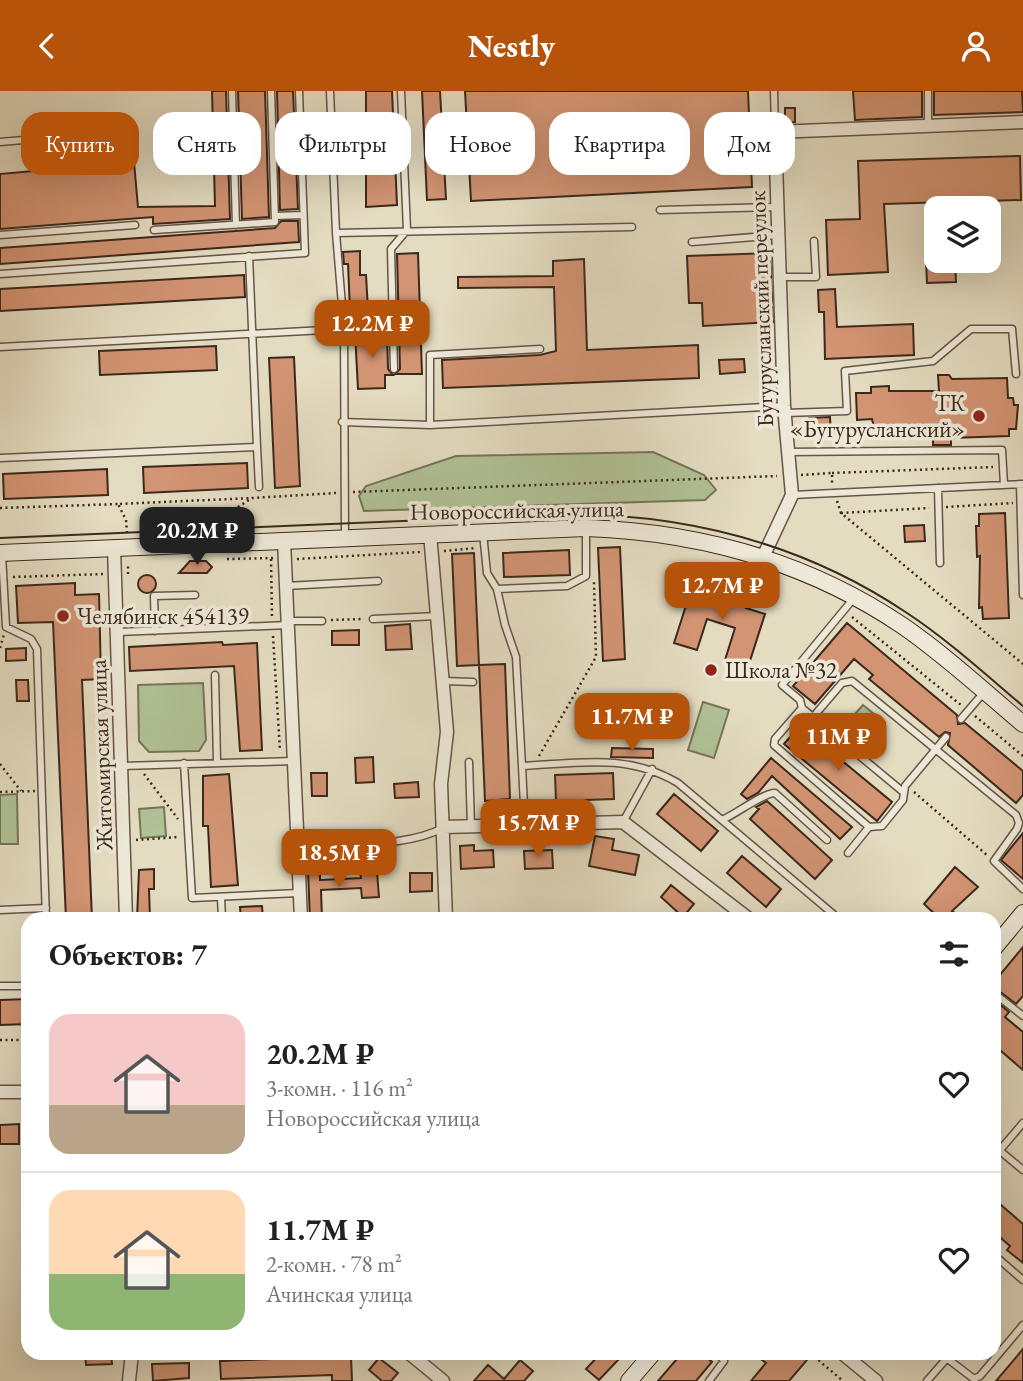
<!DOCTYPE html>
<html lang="ru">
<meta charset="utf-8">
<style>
:root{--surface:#fff;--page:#f6f6f6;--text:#202124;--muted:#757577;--line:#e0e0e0;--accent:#b45309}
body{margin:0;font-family:"EB Garamond",serif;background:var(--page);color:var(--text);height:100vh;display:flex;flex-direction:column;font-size:26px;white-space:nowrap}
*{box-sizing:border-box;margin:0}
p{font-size:23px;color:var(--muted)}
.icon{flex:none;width:38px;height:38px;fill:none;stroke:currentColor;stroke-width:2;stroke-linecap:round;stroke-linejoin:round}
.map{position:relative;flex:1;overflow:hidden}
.drawer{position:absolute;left:21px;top:821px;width:980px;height:448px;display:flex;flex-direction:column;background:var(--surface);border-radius:21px;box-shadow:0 7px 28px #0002}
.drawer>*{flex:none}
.guide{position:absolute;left:21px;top:21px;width:982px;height:63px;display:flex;gap:14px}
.fabs{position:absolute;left:924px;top:105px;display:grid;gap:14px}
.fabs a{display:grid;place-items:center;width:77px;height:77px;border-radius:14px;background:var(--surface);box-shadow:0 7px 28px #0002;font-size:35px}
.price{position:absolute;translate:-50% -60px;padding:0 16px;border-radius:14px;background:var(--accent);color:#fff;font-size:23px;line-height:46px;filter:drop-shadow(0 2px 4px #0008)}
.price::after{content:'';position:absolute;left:50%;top:42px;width:21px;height:16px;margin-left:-10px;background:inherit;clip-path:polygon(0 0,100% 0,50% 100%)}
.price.on{background:#222;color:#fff}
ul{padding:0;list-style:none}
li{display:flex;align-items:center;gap:21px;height:175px;padding:0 28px}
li+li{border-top:2px solid var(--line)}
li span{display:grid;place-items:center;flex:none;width:196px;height:140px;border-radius:21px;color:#555}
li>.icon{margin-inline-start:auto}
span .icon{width:84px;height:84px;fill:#fffc;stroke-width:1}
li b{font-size:30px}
h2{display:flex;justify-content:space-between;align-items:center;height:84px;padding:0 28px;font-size:30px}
.tag{padding:0 24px;border-radius:21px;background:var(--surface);box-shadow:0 7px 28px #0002;font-size:24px;line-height:63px}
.tag.on{background:var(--accent);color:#fff}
header{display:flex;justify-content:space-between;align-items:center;height:91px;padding:0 28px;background:var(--accent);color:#fff;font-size:32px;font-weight:800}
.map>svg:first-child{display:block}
.green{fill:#b0c296;stroke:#76755a;stroke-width:2}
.building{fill:#d29473;stroke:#3c281d;stroke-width:2}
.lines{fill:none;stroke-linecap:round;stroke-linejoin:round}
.lane-casing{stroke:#665546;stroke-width:9}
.street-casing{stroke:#665546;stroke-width:15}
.secondary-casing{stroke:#3c281d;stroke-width:18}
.path{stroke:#3c281d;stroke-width:2.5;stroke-dasharray:2 3.5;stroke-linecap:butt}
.lane{stroke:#ede8d7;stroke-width:6}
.street{stroke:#ede8d7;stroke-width:12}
.secondary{stroke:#ede8d7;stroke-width:16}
.tram{stroke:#3c281d;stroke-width:2}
.poi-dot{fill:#8f2418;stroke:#ede8d7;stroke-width:2.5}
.labels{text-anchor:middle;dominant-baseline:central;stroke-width:7;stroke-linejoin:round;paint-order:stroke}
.street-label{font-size:23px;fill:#3c281d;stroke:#ede8d7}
.poi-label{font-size:23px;fill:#3c281d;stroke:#ede8d7;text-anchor:start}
</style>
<header><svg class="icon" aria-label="back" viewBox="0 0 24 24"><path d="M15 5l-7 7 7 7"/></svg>Nestly<svg class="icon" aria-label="person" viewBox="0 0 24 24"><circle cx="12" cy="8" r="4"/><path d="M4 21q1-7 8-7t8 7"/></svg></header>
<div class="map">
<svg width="1023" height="1290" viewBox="0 0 1023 1290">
<rect width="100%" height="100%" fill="#e4dcc1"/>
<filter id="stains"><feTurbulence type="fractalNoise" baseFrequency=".00286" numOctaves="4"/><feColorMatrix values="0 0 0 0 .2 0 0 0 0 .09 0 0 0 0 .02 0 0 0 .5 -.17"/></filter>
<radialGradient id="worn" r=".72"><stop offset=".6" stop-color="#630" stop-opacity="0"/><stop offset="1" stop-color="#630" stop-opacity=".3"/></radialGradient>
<path class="green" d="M653,361L704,384L716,399L705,409L364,420L359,405L366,395L456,365Z
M203,592L206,649L199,660L149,661L139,650L138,594Z
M703,611L729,619L714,667L688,659Z
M863,614L885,632L869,651L847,632Z
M17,703L18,753H0V704Z
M164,716L166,745L141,747L139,718Z"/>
<path class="building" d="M212,0H226L230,128L153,133V126L0,138V83L134,71L138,116L215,115Z
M238,0H265L269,126L242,128Z
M277,0H293L298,118L280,119Z
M366,0H392L397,114L366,116Z
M422,0H440L446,108L427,109Z
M465,0H748L752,96L471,110Z
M853,0H922V26L855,29Z
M934,0H1022L1023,21L934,24Z
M785,17H795V31L785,32Z
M1020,65L1021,109L884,113L888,181L828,184L826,129L860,128L858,70Z
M281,130H298L299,151L0,173V157L275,137Z
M936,145V170H955L956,191L927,192L925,146Z
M360,160V184H366L368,219H350L348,173H344L343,161Z
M418,162L422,283H395L400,278L397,163Z
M770,162L773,231L703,235L702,212H689L687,165Z
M584,168L587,259L698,254L699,287L443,297L442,269L540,264L556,260L554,196L458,197V186L553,185V170Z
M244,184L245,206L0,220V198Z
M835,198L837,236L913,233L914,264L825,268L824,221H819L818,199Z
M387,240L388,278L393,284H385V297L358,298L355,242Z
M216,255L217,279L100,284L99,260Z
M294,266L300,395L275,397L269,267Z
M744,268L745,281L720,283L719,269Z
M938,284H949L952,288L1007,287L1008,307H1013L1014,314H1018L1016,338H1009V345L951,347V354H933V339L875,341L872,328L857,329L856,302H871V296L889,295V300H939Z
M830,326L831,345L809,346V327Z
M247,372L248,397L144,402L143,376Z
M107,378L108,404L4,408L3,383Z
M1005,422L1009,527L983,528L982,516L979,517L980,465L977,466L976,435H979V423Z
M924,434L925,450L905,451L904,435Z
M620,456L625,568L603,570L598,457Z
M569,459L570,484L504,486L503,462Z
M474,462L479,574L457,575L452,463Z
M190,470H206L212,476L207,482H179Z
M138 493a9 9 0 1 1 18 0a9 9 0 1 1-18 0Z
M75,492V504L99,503L101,588L82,589L92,828H66L53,531L18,532L16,495Z
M713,494L750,506L746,517L765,523L748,576L725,569L735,537L707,528L697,559L674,552L691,499L709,505Z
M847,532L957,624L958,633L965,632L1023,680V704L1016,712L948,654L950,642L945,641L939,646L869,588L873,584L854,568L815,613L793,595Z
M410,533L412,558L386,559L385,535Z
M359,539V554H332V540Z
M222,551L223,554L257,552L262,659L240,660L234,575L130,580L129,556Z
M26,557V569L6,570V558Z
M505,573L510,708L485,710L479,574Z
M16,589H28L29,610H17Z
M800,635L892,711L877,730L784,653Z
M612,657L653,658V667L611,666Z
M373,666L374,691L356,692L355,667Z
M771,667L852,736L840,748L772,685L758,702L747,708L741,703Z
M311,682H327V705H312Z
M613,682L614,708L556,710L555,684Z
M229,683L238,794L211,796L208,735H203V685Z
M418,691L419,706L395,707L394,693Z
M674,703L718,740L701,760L657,723Z
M767,710L832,769L815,788L750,728L759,718L756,716Z
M1023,742V788L1001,769Z
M595,745L614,748L612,759L639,764L635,784L589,775Z
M474,754V760L493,759L494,776L461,778L460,755Z
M552,759L553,777L525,778L524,760Z
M742,765L781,798L766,816L727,782Z
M955,776L978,796L952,820L955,822L950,828H940L924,813Z
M154,778V798H149L150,828H137L139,779Z
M320,779V789L361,787L360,782L377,781L379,806L362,807L361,797L321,799L322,828H310L308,780Z
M410,782H432V800L410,801Z
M671,794L694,813L683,826L661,806Z
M262,815L263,828H241L240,816Z
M1023,856V905L1016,913L994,896V891Z
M28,908V933L0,934V909Z
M998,912L1009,921L1005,926L1023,941V979L994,954V916Z
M19,1033V1053H0V1034Z
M994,1108L1023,1133V1172L1007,1159L1010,1155L994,1141Z
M1023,1258V1290H996Z
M85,1262H111L112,1273L86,1274Z
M601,1262H610L618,1269L599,1289L586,1278Z
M682,1262H701L712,1271L696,1290H658Z
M753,1262H798L807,1269L789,1290H751L766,1272Z
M351,1265L352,1290H332V1284L221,1288L220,1270Z
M379,1267L398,1282L391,1290H382L369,1279Z
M520,1269L533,1280L524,1290H474L488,1274L504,1288Z
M189,1272V1287L153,1290L152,1273Z"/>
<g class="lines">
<g class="lane-casing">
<path id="lane" d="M232,0L236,134
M330,0L336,142
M774,0L775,41
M928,0V35
M0,51L129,40
M660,119L777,116
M275,125L303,124
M154,139L275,131L271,0
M0,144L135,134
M692,151L778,144
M0,183L305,162L299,0
M779,186H816L814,150
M0,256L344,238
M394,278L391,158L407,139L401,0
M785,322L847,320L845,280L933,270L971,238H1012L1016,283
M342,331L430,334L784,315
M430,334V264L540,258
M257,356L259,396
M788,361L1002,359L1004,394
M0,367L257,356L249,165
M1020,393L1023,504
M938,397L940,472
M792,404L1023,393
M483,442L487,482L497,498L505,534L516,566L522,675C579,672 627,662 678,692L839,828
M345,446L344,238L336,142L632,136
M2,463L6,536L31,548L37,558L46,828
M286,495L378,490
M497,498L567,495L586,485V439
M854,507L782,594L800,609L802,617L902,700
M373,528L437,525
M288,530H322
M155,540L154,505L195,504
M118,541L288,534
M215,584L217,670
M444,590L473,591
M802,617L775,648L774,654L869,736
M813,626L842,592L852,590L1016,724L1019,732L1017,738L994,770L1023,798
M961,628L985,600
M469,671L471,735
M184,672L192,807L299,802
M122,675L294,670
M522,675L525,735
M722,729C736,723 765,701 775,702L827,749
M623,731L652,678
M298,758C343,752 405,757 443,737
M848,762L869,736L882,735L903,709L905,695L946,646
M221,807L222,828
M0,819L46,817
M0,895H28
M994,902L1023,925
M999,1059L1023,1079
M994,1066L1023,1032
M994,1164L1023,1189
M940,1262L974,1288L980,1285L1023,1234
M709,1290L724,1270L718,1262
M927,1290L947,1267"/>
</g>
<g class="street-casing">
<path id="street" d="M430,443L447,641L441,693L446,828
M284,450L301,828
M114,457L126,828
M763,466L792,404L784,315L775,41L1023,31
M444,736L623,731L749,828
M0,1001H28
M409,1262L443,1290
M842,1262L876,1290
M129,1290L132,1262"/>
</g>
<g class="secondary-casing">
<path id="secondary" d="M0,462L586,437C699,441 808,471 903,535C945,564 984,600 1023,633
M994,857L1023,822
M629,1290L653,1262"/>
</g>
<path class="path" d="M832,382L993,376
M801,384L832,382V394
M353,401L777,385
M837,410L841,422L1023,573
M946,416L1013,412
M0,417L118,413
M841,422L929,417
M224,425L252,407L336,402
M127,442L126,429L118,413L252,407
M444,460L476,457
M227,468L273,467
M271,468L272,527
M297,468L420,461
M128,483V472
M13,486L104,483
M852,526L961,614
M331,529L363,528
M273,545L280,660
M0,557L4,543
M975,625L1023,665
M539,665L596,566L594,491
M0,673L21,700
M144,683L178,728
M0,701L35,700
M914,701L988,765
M136,749L178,746
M0,949H28
M810,1262L843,1290"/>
<use href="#lane" class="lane"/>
<use href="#street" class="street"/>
<use href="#secondary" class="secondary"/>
<path class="tram" d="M0,447L570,423C691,424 806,454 907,522C948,549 985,583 1023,615"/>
</g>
<g class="poi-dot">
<circle cx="979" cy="325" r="7"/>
<circle cx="63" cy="525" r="7"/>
<circle cx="711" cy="579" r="7"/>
</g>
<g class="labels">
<g class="street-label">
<text transform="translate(761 218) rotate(-92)">Бугурусланский переулок</text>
<text transform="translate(517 419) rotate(-1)">Новороссийская улица</text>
<text transform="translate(101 664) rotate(-92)">Житомирская улица</text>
</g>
<g class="poi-label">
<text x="965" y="312" text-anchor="end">ТК<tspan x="965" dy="26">«Бугурусланский»</tspan></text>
<text x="77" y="525">Челябинск 454139</text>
<text x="725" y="579">Школа №32</text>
</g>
</g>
<rect width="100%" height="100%" filter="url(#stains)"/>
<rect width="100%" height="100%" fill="url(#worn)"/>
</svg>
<div class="fabs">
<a><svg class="icon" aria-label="layers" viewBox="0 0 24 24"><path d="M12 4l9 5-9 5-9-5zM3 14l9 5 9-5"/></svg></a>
</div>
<b class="price" style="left:372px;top:269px">12.2M ₽</b>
<b class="price on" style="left:197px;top:476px">20.2M ₽</b>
<b class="price" style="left:722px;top:531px">12.7M ₽</b>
<b class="price" style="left:632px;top:662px">11.7M ₽</b>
<b class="price" style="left:838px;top:682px">11M ₽</b>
<b class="price" style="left:538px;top:768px">15.7M ₽</b>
<b class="price" style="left:339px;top:798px">18.5M ₽</b>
<div class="guide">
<a class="tag on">Купить</a>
<a class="tag">Снять</a>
<a class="tag">Фильтры</a>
<a class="tag">Новое</a>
<a class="tag">Квартира</a>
<a class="tag">Дом</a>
</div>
<section class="drawer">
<h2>Объектов: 7<svg class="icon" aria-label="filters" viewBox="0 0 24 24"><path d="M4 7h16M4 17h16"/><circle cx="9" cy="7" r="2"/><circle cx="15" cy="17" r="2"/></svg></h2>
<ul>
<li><span style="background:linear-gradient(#f6c9c9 65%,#b9a48a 0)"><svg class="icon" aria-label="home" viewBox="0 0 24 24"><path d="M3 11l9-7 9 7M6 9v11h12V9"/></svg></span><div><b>20.2M ₽</b><p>3-комн. · 116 m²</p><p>Новороссийская улица</p></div><svg class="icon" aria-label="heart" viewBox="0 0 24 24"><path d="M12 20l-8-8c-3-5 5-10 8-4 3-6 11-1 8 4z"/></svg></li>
<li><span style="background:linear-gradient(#ffd9b3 60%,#8fb573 0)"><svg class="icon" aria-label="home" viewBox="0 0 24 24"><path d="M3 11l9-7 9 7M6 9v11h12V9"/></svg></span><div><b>11.7M ₽</b><p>2-комн. · 78 m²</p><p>Ачинская улица</p></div><svg class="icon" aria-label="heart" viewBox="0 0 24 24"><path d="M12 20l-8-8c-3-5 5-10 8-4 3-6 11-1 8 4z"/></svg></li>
</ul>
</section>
</div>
